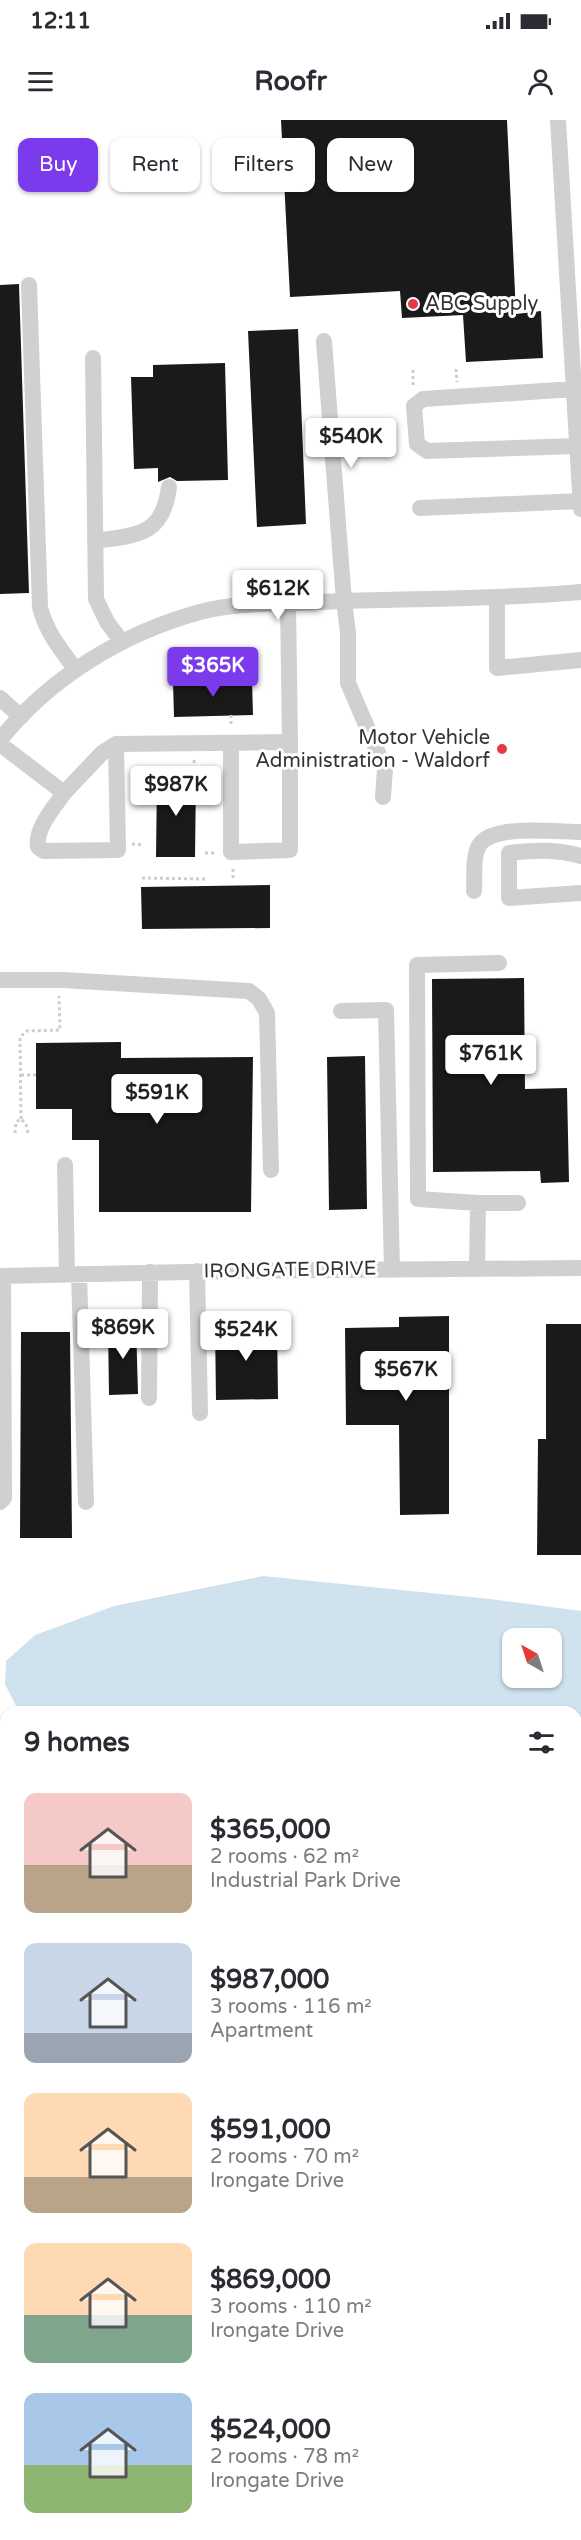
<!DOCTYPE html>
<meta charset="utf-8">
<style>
:root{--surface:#fff;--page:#f2f2f3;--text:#2b2b33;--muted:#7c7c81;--accent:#7c3aed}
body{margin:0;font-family:"Varela Round",sans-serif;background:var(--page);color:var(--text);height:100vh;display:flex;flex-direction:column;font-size:22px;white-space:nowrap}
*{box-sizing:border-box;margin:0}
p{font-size:20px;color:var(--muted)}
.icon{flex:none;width:33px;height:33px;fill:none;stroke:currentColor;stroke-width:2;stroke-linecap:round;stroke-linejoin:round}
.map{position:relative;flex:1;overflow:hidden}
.sheet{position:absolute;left:0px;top:1586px;width:582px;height:836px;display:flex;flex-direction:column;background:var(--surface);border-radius:18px 18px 0 0;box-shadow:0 2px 4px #0004}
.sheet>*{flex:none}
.hud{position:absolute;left:18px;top:18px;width:546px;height:54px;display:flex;gap:12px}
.needle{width:39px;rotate:321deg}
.controls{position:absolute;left:502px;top:1508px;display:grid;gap:12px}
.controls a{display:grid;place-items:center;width:60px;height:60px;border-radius:12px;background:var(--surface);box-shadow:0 2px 4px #0004;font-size:30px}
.price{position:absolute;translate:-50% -51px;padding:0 14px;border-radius:6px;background:#fff;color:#222;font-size:20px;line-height:39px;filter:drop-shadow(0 2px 3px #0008)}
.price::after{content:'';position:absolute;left:50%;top:36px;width:18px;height:14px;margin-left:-9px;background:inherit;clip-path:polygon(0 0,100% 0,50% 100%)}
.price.current{background:var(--accent);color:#fff}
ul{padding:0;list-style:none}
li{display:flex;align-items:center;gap:18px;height:150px;padding:0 24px}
li span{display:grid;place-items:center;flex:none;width:168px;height:120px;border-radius:12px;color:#555}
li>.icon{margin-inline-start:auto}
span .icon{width:72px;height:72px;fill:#fffc;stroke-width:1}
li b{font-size:26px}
h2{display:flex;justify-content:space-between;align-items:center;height:72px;padding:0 24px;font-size:26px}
.pill{padding:0 21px;border-radius:12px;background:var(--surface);box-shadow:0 2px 4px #0004;font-size:21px;line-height:54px}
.pill.current{background:var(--accent);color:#fff}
.status{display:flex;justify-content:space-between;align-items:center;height:42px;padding:0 30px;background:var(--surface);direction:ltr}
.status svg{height:16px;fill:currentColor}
header{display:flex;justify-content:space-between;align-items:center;height:78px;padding:0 24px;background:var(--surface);font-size:27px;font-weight:700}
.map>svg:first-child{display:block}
.water{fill:#cfe2ee;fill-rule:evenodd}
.building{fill:#1a1a1a}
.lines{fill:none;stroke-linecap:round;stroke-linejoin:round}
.path{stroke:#cdcdcd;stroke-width:3;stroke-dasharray:3 3;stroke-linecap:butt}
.minor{stroke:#d0d0d0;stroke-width:16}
.poi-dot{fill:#e63946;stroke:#fff;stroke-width:2}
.labels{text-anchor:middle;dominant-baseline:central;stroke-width:6;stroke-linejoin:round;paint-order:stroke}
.poi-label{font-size:20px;fill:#333;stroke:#fff;text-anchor:start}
.street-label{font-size:20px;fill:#333;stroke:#fff}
</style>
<div class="status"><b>12:11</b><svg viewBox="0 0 49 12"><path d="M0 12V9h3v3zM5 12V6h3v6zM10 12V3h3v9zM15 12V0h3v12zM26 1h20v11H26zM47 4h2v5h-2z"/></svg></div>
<header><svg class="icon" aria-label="menu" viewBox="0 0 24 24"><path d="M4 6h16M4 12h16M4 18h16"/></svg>Roofr<svg class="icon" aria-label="person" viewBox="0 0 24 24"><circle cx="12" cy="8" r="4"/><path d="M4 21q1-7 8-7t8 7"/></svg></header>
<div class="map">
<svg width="581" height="2420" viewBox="0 0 581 2420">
<rect width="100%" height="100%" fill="#fff"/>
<path class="water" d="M263,1456L490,1479L581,1491V1621L576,1620V1592H19L5,1564L6,1541L35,1515L114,1486ZM513,1518H552V1557H513Z"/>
<path class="building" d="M281,0H507L516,194L541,191L543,238L466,242L463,195L402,198L400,171L290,177Z
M19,164L29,473L0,474V165Z
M298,209L306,404L257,407L248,211Z
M225,243L228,360L177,361L170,357L158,362V348L134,349L131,257H153V245Z
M252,560L253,595L174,597L173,562Z
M157,656H196L195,737H156Z
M270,765V808L142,809L141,767Z
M524,858L525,969L567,968L569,1062L541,1063L540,1051L433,1052L432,859Z
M121,922V938L253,937L251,1092H99V1020H72V989H36V923Z
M365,936L367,1089L329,1090L327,937Z
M449,1196V1394L400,1395L399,1305H346L345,1208L399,1207V1197Z
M277,1203L278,1279L216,1280L215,1204Z
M136,1204L138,1274L109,1275L108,1205Z
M546,1204H581V1435H537L538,1319H546Z
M21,1212H70L72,1418H20Z"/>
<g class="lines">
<path class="path" d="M456,249L457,262
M413,250V266
M231,595V607
M194,640L195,650
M132,724L143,725
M205,733H215
M233,749V758
M142,758L205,759
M21,955H36
M21,999L20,917L27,911L60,910L59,876
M15,1013L16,1002L21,999L26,1004L28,1013"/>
<path class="minor" d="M558,0L581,389
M29,165L40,487C46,512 61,530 76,550
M324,221L344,481L348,513V563L385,649L383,677
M93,238L96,479L107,502L122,522
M574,269L423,279L414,286L417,324L427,331L577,326
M420,388L580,381
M95,421C137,415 163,416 169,367
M497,478V548L581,540
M0,578L21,597
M0,620C49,558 123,513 200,492C237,482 279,484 317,482C405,478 493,480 581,472
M231,623V732L290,730V622
M0,624L64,673L102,633L116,624L290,622L288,483
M64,673C54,688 35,708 38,727L44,731L118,730L116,624
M581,736C557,729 534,730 509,733V778L581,773
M474,771C475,757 472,736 480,724C495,704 557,712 581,712
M499,843L417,845L418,1079L478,1083H518
M0,860H63L249,871L259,879L267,893L271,1050
M341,891L386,890L392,1150
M65,1045L67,1154
M477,1149L478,1083
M197,1151L200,1293
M79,1154L86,1382
M0,1156L235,1151L581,1148
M149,1278L150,1152
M0,1382L4,1378L3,1156
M0,1766L4,1768L0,1808
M0,1910L6,1911
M576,2025L581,2024
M0,2281L6,2282
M576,2327L581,2324
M0,2365L6,2362
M372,2420L384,2415"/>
</g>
<g class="poi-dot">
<circle cx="413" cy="184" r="6"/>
<circle cx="502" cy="629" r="6"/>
</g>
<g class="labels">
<g class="poi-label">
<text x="425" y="184">ABC Supply</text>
<text x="490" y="618" text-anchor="end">Motor Vehicle<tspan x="490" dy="23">Administration - Waldorf</tspan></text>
</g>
<g class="street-label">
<text transform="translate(290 1150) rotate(-1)">IRONGATE DRIVE</text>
</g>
</g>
</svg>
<div class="controls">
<a><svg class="needle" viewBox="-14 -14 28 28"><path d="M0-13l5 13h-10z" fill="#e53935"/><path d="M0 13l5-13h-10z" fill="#7c7c81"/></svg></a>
</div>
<b class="price" style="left:351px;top:349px">$540K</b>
<b class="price" style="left:278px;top:501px">$612K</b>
<b class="price current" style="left:213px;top:578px">$365K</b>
<b class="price" style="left:176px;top:697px">$987K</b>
<b class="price" style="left:491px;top:966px">$761K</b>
<b class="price" style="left:157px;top:1005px">$591K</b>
<b class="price" style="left:123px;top:1240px">$869K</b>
<b class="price" style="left:246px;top:1242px">$524K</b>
<b class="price" style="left:406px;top:1282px">$567K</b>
<div class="hud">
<a class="pill current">Buy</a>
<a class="pill">Rent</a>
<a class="pill">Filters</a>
<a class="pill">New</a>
</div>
<section class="sheet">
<h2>9 homes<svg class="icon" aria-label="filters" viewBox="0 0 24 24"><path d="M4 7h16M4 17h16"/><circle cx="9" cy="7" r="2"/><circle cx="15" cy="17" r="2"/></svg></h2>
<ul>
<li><span style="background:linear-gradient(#f6c9c9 60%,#b9a48a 0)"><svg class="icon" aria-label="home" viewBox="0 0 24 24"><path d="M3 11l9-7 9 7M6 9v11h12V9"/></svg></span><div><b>$365,000</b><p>2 rooms · 62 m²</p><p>Industrial Park Drive</p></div></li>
<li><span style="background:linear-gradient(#c9d6e8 75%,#9aa5b1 0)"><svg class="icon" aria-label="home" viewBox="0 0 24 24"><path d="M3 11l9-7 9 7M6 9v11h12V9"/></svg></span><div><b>$987,000</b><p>3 rooms · 116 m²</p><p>Apartment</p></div></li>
<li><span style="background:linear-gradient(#ffd9b3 70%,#b9a48a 0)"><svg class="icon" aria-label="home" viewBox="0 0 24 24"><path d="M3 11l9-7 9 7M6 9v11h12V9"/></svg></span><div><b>$591,000</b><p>2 rooms · 70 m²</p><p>Irongate Drive</p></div></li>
<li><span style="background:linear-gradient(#ffd9b3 60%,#7fa58c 0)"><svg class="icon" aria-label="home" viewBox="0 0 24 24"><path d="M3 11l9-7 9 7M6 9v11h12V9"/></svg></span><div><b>$869,000</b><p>3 rooms · 110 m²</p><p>Irongate Drive</p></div></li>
<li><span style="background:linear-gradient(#a9c7e8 60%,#8fb573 0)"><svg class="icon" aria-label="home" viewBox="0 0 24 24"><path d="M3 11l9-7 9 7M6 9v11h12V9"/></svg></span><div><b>$524,000</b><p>2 rooms · 78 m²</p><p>Irongate Drive</p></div></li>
</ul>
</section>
</div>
